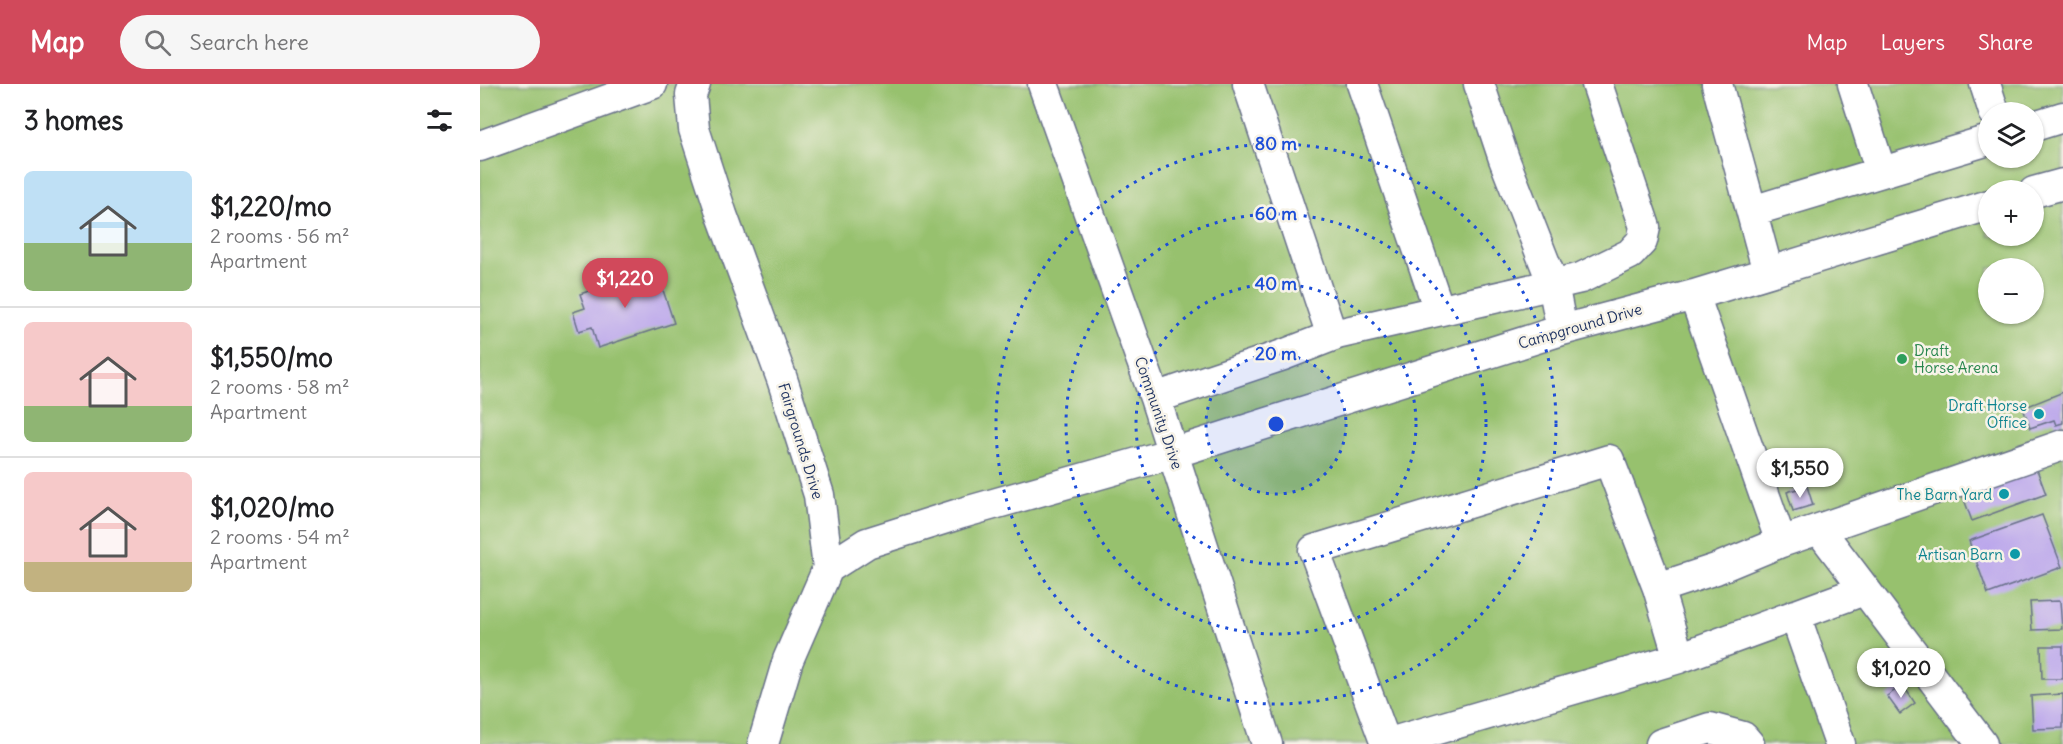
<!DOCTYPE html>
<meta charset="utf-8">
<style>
:root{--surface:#fff;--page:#f6f6f6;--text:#202124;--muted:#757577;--line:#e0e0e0;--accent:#d1495b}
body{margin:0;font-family:Delius,sans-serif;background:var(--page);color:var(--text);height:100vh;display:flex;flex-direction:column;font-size:22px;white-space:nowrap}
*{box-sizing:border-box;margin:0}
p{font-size:20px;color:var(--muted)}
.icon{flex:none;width:33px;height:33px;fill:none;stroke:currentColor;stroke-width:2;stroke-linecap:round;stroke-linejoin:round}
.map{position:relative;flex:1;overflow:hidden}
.sheet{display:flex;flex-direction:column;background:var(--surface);width:480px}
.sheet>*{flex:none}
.fabs{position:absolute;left:1498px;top:18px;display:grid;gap:12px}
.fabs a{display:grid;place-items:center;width:66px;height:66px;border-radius:50%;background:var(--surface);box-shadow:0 2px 4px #0004;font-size:30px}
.price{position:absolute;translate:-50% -51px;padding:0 14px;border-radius:21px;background:#fff;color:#222;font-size:20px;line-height:39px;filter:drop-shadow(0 2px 3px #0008)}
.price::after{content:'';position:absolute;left:50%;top:36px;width:18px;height:14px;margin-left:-9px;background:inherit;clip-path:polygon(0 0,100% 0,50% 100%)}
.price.on{background:var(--accent);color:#fff}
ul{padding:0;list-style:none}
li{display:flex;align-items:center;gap:18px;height:150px;padding:0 24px}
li+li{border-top:2px solid var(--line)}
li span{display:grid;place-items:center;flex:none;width:168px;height:120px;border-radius:9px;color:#555}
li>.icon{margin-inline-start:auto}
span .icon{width:72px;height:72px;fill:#fffc;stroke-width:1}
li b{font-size:26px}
h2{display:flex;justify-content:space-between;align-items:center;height:72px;padding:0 24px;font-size:26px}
header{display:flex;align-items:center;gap:36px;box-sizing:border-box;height:84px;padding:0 30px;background:var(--accent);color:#fff}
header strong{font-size:28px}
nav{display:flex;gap:33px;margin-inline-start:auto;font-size:21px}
.search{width:420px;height:54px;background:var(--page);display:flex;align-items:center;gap:15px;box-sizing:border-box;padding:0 21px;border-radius:33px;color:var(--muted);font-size:22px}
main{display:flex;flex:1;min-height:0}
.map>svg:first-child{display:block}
.green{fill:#97c16e;stroke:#597866;stroke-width:1.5;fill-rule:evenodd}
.building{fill:#b7a2ec}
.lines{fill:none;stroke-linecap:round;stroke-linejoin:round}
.minor-casing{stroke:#677088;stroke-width:33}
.minor{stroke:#fff;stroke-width:30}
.ring{fill:none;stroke:#1d4ed8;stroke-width:3;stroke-dasharray:3 6}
.leisure-dot{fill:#2e9e5b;stroke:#f7f3e8;stroke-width:2}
.culture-dot{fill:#0f9aa8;stroke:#f7f3e8;stroke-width:2}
.labels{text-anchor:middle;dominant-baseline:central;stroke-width:5;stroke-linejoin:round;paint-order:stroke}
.street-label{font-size:15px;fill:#1b2f5e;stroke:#f7f3e8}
.leisure-label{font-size:15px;fill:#27864d;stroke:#f7f3e8;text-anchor:start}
.culture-label{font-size:15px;fill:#0d838f;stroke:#f7f3e8;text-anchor:end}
.centre{fill:#1d4ed8;stroke:#f7f3e8;stroke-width:3}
.ring-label{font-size:18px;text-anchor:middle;font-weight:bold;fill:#1d4ed8;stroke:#f7f3e8;stroke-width:5;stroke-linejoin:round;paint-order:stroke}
</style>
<header>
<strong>Map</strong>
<div class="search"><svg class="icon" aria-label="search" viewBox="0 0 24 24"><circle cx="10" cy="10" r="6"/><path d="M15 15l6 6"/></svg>Search here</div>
<nav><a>Map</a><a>Layers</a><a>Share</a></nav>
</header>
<main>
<section class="sheet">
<h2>3 homes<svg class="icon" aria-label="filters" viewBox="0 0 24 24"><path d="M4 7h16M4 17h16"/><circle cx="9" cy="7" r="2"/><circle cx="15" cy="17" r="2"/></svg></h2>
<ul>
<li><span style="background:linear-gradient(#bfe0f5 60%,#8fb573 0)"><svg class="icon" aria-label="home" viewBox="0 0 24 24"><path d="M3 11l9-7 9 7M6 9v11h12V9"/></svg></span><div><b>$1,220/mo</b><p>2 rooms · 56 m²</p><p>Apartment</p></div></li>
<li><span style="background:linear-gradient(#f6c9c9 70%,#8fb573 0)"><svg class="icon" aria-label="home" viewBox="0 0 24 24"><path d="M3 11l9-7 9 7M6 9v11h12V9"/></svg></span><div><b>$1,550/mo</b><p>2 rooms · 58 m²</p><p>Apartment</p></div></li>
<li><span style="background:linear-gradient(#f6c9c9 75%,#c2b280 0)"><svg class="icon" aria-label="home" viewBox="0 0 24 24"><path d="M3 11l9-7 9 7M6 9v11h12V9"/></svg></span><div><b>$1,020/mo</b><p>2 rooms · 54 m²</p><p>Apartment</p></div></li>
</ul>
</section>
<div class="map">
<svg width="1583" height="660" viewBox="0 0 1583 660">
<rect width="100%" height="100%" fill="#f7f3e8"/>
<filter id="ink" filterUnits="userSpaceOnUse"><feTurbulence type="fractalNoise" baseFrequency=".0167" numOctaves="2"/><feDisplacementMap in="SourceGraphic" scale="12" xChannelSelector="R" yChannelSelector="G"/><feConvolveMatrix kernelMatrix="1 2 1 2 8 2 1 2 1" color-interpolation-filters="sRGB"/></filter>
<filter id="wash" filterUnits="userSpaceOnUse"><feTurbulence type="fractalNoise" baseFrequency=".008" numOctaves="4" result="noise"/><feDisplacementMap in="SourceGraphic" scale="24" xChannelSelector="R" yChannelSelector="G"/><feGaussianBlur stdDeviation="1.35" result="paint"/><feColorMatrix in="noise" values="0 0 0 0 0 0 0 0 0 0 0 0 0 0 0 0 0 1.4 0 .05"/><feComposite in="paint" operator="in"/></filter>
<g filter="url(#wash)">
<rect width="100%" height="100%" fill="#f5e9d5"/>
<path class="green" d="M13,0H1583V660H0V4ZM1509,28H1554V74H1509ZM1509,106H1554V152H1509ZM1509,184H1554V230H1509Z"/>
<g id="blocks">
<path class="building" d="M176,185L194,239L118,264L112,243L99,247L93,228L105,224L100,210Z
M1583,308V339L1576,341L1574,336L1550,344L1543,324Z
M1556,383L1566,410L1492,437L1482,410Z
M1327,402L1333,421L1313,427L1307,408Z
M1562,431L1582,483L1508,510L1489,457Z
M1580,517L1582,545L1552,546L1550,518Z
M1561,562H1583V595H1562Z
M1423,601L1435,619L1420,630L1407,612Z
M1583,610V644L1553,645L1551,612Z"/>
</g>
</g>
<g filter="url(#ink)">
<use href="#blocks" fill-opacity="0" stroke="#677088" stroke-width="1.5"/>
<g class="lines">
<g class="minor-casing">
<path id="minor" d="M215,0L211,11L214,45L242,131L302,295L339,411L348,484L308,576L283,660
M563,0L675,314L787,660
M768,0L852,252
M882,0L959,226
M999,0L1024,75L1073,200L1082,246
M1237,0L1288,188
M1373,0L1401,88
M1505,0L1514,28
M1554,42L1583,33
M0,62L172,0
M1554,108L1583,100
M1272,127L1509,56
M1214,211L1301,458
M675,314L803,271L857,250L1101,194L1150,170L1162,157L1165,143L1117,0
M1339,445L1502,660
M348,484L387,459L482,429L693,369L1082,246L1214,211L1509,121
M1178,504L1129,376L834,466L906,660L1199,574
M1384,506L1199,574L1178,504L1236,485L1301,458L1583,361
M1315,531L1360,660
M1181,660L1230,644L1263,653L1269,660"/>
</g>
<use href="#minor" class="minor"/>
</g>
</g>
<circle cx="796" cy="340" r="70" fill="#1d4ed8" fill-opacity=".12"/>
<g class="ring">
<circle cx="796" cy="340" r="70"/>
<circle cx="796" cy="340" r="140"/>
<circle cx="796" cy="340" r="210"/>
<circle cx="796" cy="340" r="280"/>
</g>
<circle class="leisure-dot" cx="1422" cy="275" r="6"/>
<g class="culture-dot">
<circle cx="1559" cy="330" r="6"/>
<circle cx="1524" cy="410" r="6"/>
<circle cx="1535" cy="470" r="6"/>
</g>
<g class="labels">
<g class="street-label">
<text transform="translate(1100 242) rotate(-16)">Campground Drive</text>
<text transform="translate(679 329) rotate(71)">Community Drive</text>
<text transform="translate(321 357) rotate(73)">Fairgrounds Drive</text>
</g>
<g class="leisure-label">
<text x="1434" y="266">Draft<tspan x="1434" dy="17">Horse Arena</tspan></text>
</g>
<g class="culture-label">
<text x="1547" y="321">Draft Horse<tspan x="1547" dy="17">Office</tspan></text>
<text x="1512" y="410">The Barn Yard</text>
<text x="1523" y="470">Artisan Barn</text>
</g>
</g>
<circle cx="796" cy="340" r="9" class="centre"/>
<g class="ring-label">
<text x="796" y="66">80 m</text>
<text x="796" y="136">60 m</text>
<text x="796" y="206">40 m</text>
<text x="796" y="276">20 m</text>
</g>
</svg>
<div class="fabs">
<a><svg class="icon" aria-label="layers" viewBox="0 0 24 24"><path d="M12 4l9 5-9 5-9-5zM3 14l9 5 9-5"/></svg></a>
<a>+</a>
<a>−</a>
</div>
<b class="price on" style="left:145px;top:225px">$1,220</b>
<b class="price" style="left:1320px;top:415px">$1,550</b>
<b class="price" style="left:1421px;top:615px">$1,020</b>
</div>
</main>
